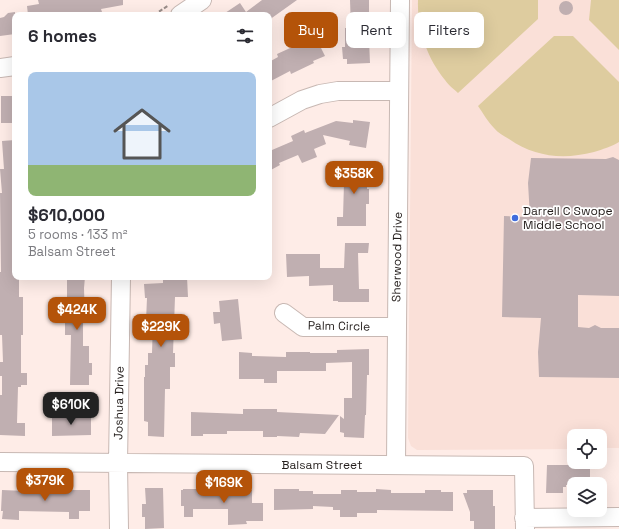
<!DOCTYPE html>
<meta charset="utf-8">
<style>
:root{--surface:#fff;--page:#f7f7f7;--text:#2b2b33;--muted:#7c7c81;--line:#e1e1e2;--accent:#b45309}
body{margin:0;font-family:"Space Grotesk",sans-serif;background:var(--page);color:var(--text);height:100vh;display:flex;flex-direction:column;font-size:15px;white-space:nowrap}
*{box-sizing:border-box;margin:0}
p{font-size:13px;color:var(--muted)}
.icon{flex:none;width:22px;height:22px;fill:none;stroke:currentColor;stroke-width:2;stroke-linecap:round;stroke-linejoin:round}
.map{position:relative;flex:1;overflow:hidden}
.sheet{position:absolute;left:12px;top:12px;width:260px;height:268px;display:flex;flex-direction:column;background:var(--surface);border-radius:8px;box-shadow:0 4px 16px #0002}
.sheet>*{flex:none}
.guide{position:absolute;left:284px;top:12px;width:275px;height:36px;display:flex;gap:8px}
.buttons{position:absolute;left:567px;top:429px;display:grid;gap:8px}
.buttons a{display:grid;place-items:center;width:40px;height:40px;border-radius:8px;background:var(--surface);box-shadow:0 4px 16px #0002;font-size:20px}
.price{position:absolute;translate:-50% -34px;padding:0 9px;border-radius:8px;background:var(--accent);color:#fff;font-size:13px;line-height:26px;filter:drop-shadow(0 1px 2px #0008)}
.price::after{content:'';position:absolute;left:50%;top:24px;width:12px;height:9px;margin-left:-6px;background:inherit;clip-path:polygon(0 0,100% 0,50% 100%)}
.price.selected{background:#222;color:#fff}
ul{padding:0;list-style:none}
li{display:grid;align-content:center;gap:8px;height:212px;padding:0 16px}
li+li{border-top:1px solid var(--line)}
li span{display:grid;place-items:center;height:124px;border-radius:8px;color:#555}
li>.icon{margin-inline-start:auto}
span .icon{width:72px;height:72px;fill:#fffc;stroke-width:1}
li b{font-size:17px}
h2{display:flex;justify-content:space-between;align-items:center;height:48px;padding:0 16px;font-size:17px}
.pill{padding:0 14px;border-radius:8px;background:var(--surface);box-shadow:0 4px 16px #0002;font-size:14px;line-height:36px}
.pill.selected{background:var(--accent);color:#fff}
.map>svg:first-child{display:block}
.built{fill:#fae0d8}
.green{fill:#decc9f}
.building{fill:#c0afb1}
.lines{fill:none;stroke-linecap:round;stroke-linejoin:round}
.minor-casing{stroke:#c8b8b3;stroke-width:20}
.path{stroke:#998d89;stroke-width:2;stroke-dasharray:4 2;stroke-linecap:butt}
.minor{stroke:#fff;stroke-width:18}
.poi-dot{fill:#3f6cdd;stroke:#fff;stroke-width:1.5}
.labels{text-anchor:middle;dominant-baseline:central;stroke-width:3.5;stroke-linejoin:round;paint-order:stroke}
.poi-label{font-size:12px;fill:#241e1c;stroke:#fff;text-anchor:start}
.street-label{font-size:12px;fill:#241e1c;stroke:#fff}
</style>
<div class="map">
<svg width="619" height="529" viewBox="0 0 619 529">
<rect width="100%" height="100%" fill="#feece7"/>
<path class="built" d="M412,0H619V448H600V436H574V449L417,450L411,446L408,438Z"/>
<path class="green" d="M418,0H538V19L458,93C454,89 448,85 445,80C427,58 417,29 418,0Z
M591,0H619V50L589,20Z
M554,36H573L619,82V142C611,147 603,149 594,152C563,160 535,157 509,139C504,136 498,133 494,128C488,122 483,113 478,106Z"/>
<path class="building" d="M38,0H123V5L101,9L102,12L85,15H28L27,6L39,4Z
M262,0H297L269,20V15H222L240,3L246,12Z
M350,0H369V16H368L370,63L347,64V59H343L342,47H345V28H351Z
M559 8a7 7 0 1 1 14 0a7 7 0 1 1-14 0Z
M15,12V34L0,36V18L4,17L8,13Z
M317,40L325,56L313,61L314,63L291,74L290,71L269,82V62L278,57L277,54L299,44V45L309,41L310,43Z
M1,96H13V97H15V123H1Z
M353,120L370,122L366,148L349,145L350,141L323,135L326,144L314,149L317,157L302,163L298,155L279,163L280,165L269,171V145L272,150L293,141L291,136L304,130L305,133L336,121L353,123Z
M15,140V277H19V297H23V335H21V373H27V385H21V387H18L17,423H25V436L0,435V395H2V376H0V362H3L2,335H0V272H1L0,193H2L0,169H4L2,141Z
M613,157L619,160V296L578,295V327L589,328L595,325L601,328H619V378L539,377L538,352L541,318L502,317L504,216L530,217L528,183L531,158L606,159Z
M346,164H367V189H369V204H366V226H337V217H343L344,183H340L341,168L346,169Z
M345,243H369L368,253H358L359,289H369V302H338V301H333V285L309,286V276L287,277L286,254H320V268H344Z
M67,277H85L84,288L85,321H83V346H89V363H92V375H89V385H70L71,335H65V315H59V303H65V297H67Z
M163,277H187L188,297H175L173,353H175V367H170V389H165L164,437L148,436V422L144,421V377H145V365H148V353H152L153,321H146L147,298H145L144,284L163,283Z
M238,299L242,339L222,341L220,323L214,324L213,312H220L219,301Z
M369,349V375H367L366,415H365L364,438L344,437V433L340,432V416L344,419V398H352V362L326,363V371H277V383H264V379H239V352L252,353V356L286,357V352H310V353H337V350Z
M243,409H277V412L339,415L325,434L300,433L299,437L277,436V437H263V431H227V434H203V436H191V412L243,414Z
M52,416H91V435L52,436Z
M547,465H590V484H574V485H566V487H563V493H546Z
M30,487L66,488V490H90V511H79V519H69V512L19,511V520L2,519L3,511H1L2,490L26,491V488Z
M145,488H163L164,528L145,529V517H142V504H146Z
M183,489H207V491H228V489L252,490V503H263V521H246L247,524L228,525V509H193V517H184V506H181V490H183Z
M274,489H299V491H313V494H341V490H357V492H376V489L391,490V493H425V490H441V492H453V511L377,510V513H357V517H340V510H333V507L313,506V509L274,510Z
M467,490H493V506H495V529H474V521H470V512L463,493H467Z"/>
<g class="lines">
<g class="minor-casing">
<path id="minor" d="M180,15L202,0
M0,68L15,66
M269,118L302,100L320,94L338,91H399
M284,313L303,327H397
M0,462L524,466L525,529
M396,465L397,327L400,0
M524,518L619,517
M119,529L118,463L121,277"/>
</g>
<path class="path" d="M154,15L169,5"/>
<use href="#minor" class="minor"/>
</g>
<circle class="poi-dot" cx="515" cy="218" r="4"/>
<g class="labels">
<g class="poi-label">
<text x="523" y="211">Darrell C Swope<tspan x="523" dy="14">Middle School</tspan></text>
</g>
<g class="street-label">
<text transform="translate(397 257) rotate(-89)">Sherwood Drive</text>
<text transform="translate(339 326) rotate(1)">Palm Circle</text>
<text transform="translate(119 403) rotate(-89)">Joshua Drive</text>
<text x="322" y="465">Balsam Street</text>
</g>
</g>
</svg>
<div class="buttons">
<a><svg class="icon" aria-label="locate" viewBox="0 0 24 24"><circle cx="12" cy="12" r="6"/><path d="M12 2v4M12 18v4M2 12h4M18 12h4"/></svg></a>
<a><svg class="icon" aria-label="layers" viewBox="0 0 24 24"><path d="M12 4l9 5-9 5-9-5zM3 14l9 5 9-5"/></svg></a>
</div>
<b class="price" style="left:354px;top:195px">$358K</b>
<b class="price" style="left:77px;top:331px">$424K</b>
<b class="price" style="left:161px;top:348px">$229K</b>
<b class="price selected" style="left:71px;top:426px">$610K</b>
<b class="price" style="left:45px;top:502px">$379K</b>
<b class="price" style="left:224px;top:504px">$169K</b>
<div class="guide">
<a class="pill selected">Buy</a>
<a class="pill">Rent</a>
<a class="pill">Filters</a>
</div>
<section class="sheet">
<h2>6 homes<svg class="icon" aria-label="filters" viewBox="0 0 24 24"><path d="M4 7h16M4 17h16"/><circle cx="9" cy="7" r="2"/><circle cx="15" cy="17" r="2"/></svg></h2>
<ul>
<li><span style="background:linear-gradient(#a9c7e8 75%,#8fb573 0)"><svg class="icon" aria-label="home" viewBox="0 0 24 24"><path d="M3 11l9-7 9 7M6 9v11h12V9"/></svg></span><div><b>$610,000</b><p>5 rooms · 133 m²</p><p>Balsam Street</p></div></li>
</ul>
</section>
</div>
